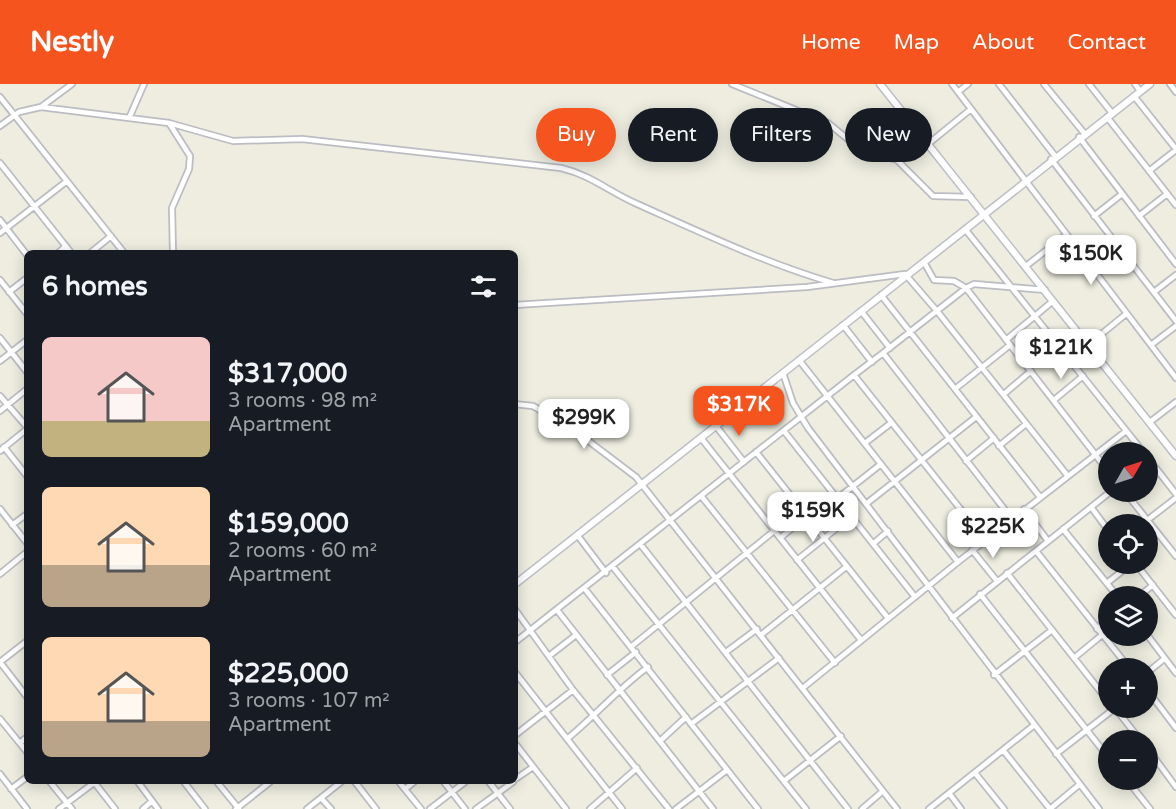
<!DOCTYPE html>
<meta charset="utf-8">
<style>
:root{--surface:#171b24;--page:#242831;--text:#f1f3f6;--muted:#9ea1a6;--accent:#f6541e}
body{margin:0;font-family:"Varela Round",sans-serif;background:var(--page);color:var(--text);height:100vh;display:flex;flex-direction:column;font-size:22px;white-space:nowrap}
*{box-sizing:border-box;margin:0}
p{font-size:20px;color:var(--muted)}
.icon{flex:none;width:33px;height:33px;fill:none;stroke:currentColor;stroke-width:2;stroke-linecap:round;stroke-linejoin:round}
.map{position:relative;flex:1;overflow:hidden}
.panel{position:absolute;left:24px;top:166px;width:494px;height:534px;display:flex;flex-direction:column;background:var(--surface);border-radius:9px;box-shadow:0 3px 15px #0003}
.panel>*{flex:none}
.banner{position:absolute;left:536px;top:24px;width:550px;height:54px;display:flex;gap:12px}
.needle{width:39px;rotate:51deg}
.tools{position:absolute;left:1098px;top:358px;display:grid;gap:12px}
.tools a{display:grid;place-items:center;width:60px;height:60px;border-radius:50%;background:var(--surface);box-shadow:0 3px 15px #0003;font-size:30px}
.price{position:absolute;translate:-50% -51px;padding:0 14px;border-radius:12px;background:#fff;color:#222;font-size:20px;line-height:39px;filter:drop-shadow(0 2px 3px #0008)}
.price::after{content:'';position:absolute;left:50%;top:36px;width:18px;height:14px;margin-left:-9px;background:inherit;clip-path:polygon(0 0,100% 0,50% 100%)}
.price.selected{background:var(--accent);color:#fff}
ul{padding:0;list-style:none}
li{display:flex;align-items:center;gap:18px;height:150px;padding:0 18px}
li span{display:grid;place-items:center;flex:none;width:168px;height:120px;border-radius:9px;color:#555}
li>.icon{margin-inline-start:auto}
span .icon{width:72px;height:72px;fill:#fffc;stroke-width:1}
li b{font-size:26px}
h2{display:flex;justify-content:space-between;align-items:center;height:72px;padding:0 18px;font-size:26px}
.tag{padding:0 21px;border-radius:27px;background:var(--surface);box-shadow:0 3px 15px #0003;font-size:21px;line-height:54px}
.tag.selected{background:var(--accent);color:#fff}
header{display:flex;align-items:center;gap:36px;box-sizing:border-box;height:84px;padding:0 30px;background:var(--accent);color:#fff}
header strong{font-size:28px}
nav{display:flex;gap:33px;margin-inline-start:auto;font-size:21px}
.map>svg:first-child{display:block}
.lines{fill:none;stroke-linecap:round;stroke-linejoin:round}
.street-casing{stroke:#bbbdc3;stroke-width:8}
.secondary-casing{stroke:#bdbfc8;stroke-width:9}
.street{stroke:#fff;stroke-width:4.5}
.secondary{stroke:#fff;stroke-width:6}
</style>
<header>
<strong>Nestly</strong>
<nav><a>Home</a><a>Map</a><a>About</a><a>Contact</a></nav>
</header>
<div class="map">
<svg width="1176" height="725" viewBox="0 0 1176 725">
<rect width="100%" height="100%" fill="#eeede0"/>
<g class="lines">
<g class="street-casing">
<path id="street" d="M732,0L828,39L861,66L897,76L933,112L971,113
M952,0L1176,294
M999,0L1055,72
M1044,0L1084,49
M1089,0L1112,29
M1135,0L1140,7
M1170,0L1176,8
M958,8L968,0
M1134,12L1176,65
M0,13L125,170
M41,23L169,39L233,57L302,55L561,84C591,91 608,107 635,119C700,148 765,179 833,199
M130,32L144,0
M1107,33L1176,121
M169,39L190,72L189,85L172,124L173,170
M0,42L19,28L41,23L72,0
M1079,53L1176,180
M928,60L971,25
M1051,75L1176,237
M0,79L72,170
M1149,87L1176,66
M1094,132L1122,110
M1139,132L1167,110
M0,136L27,171
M965,145L1144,369
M0,149L67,97
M57,170L66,162
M89,170L111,152
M1085,175L1111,154
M924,178L934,196L954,197L966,204L974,200L1045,206
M1026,182L1066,151
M0,196L27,230
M9,208L27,194
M1154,208L1176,191
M881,211L1040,413
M514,221L807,203L905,190L937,227L1067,391
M861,227L890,264
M843,241L872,278
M0,254L27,288
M1006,256L1053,217
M1088,261L1126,230
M1151,261L1176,242
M883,269L966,204L1108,387
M799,276L958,478
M0,277L27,256
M783,289L793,319L808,344L1099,725
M854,291L883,269L1012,435
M955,305L1010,261
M1004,310L1031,287
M0,312L27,343
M1054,316L1083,292
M514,320L533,322L574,346L636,393L897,725
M0,327L27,305
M1150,338L1176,318
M716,342L744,378
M784,347L915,513
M701,354L861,556
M865,359L891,339
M999,362L1026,340
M4,363L27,392
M0,367L27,345
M756,368L888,534
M1148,374L1176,410
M966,377L994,354
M1125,408L1176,472
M702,413L835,579
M838,414L881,380
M866,420L976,333
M1091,423L1108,446
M0,425L27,459
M1024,425L1048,457
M12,441L27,430
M1141,441L1176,414
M1063,445L1118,513
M578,452L606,489
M780,454L806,433
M874,459L888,447
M641,461L848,725
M972,466L997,497
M1036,467L1130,585
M797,476L852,432
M1136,480L1176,531
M613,483L806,725
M1007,489L1108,617
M0,490L27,468
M1107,499L1131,480
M585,505L758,725
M980,510L1108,673
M1138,513L1153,501
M514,524L573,606L669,725
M557,526L713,725
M952,534L1110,408
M1097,545L1108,536
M761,551L846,483
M1148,552L1176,589
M514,559L854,291L985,456
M632,562L774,447
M726,568L757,545
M549,572L576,551
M1074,574L1102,551
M0,578L27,613
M0,578L27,557
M514,587L622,725
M1148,588L1164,575
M607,591L636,568
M994,591L1052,546
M804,603L958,478L1126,347
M1148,607L1176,644
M1115,624L1141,657
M0,635L27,668
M691,640L779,574
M514,652L573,606
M567,655C595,632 619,604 648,583
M660,657L686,633
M514,658L566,725
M20,659L27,653
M1148,665L1176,703
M1003,666L1050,725
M1056,670L1115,624
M975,689L1004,725
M0,690L27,725
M514,696L533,683
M1127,696L1150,725
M784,697L841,652
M50,698L72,725
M94,698L115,725
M138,698L158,725
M184,698L205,725
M217,698L239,725
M355,698L376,725
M399,698L421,725
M444,698L465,725
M489,698L510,725
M11,705L27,693
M405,705L414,698
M949,709L961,725
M321,714L331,725
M59,725L95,698
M143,725L152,717
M236,725L270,698
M307,725L341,698
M430,725L465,698
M476,725L513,698
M590,725L637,684
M676,725L727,686
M862,725L883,707
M929,725L1033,642
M1050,725L1080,700"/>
</g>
<g class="secondary-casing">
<path id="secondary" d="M880,0L1176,372
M514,501L1150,0"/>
</g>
<use href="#street" class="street"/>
<use href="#secondary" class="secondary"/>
</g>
</svg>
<div class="tools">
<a><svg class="needle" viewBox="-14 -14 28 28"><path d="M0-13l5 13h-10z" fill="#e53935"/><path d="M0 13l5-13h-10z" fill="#9ea1a6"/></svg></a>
<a><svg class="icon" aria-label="locate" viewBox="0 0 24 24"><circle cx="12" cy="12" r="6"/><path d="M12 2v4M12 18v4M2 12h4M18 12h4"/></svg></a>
<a><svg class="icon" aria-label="layers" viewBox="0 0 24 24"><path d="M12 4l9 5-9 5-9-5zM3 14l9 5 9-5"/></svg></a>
<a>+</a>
<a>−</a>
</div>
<b class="price" style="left:1091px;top:202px">$150K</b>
<b class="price" style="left:1061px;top:296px">$121K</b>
<b class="price selected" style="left:739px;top:353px">$317K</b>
<b class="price" style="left:584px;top:366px">$299K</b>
<b class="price" style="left:813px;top:459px">$159K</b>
<b class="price" style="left:993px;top:475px">$225K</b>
<div class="banner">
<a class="tag selected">Buy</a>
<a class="tag">Rent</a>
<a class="tag">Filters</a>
<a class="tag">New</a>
</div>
<section class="panel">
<h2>6 homes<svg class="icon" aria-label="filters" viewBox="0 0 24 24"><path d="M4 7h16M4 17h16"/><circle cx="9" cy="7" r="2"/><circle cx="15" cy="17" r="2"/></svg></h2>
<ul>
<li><span style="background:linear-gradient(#f6c9c9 70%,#c2b280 0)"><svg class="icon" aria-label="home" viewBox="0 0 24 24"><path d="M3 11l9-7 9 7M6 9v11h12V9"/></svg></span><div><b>$317,000</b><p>3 rooms · 98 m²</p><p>Apartment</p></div></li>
<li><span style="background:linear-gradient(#ffd9b3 65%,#b9a48a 0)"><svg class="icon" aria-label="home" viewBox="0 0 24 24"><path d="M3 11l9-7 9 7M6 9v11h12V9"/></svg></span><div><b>$159,000</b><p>2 rooms · 60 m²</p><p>Apartment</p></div></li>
<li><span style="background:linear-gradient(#ffd9b3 70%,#b9a48a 0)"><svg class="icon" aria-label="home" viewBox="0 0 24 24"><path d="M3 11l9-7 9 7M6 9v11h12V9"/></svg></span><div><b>$225,000</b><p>3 rooms · 107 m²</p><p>Apartment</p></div></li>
</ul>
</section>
</div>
